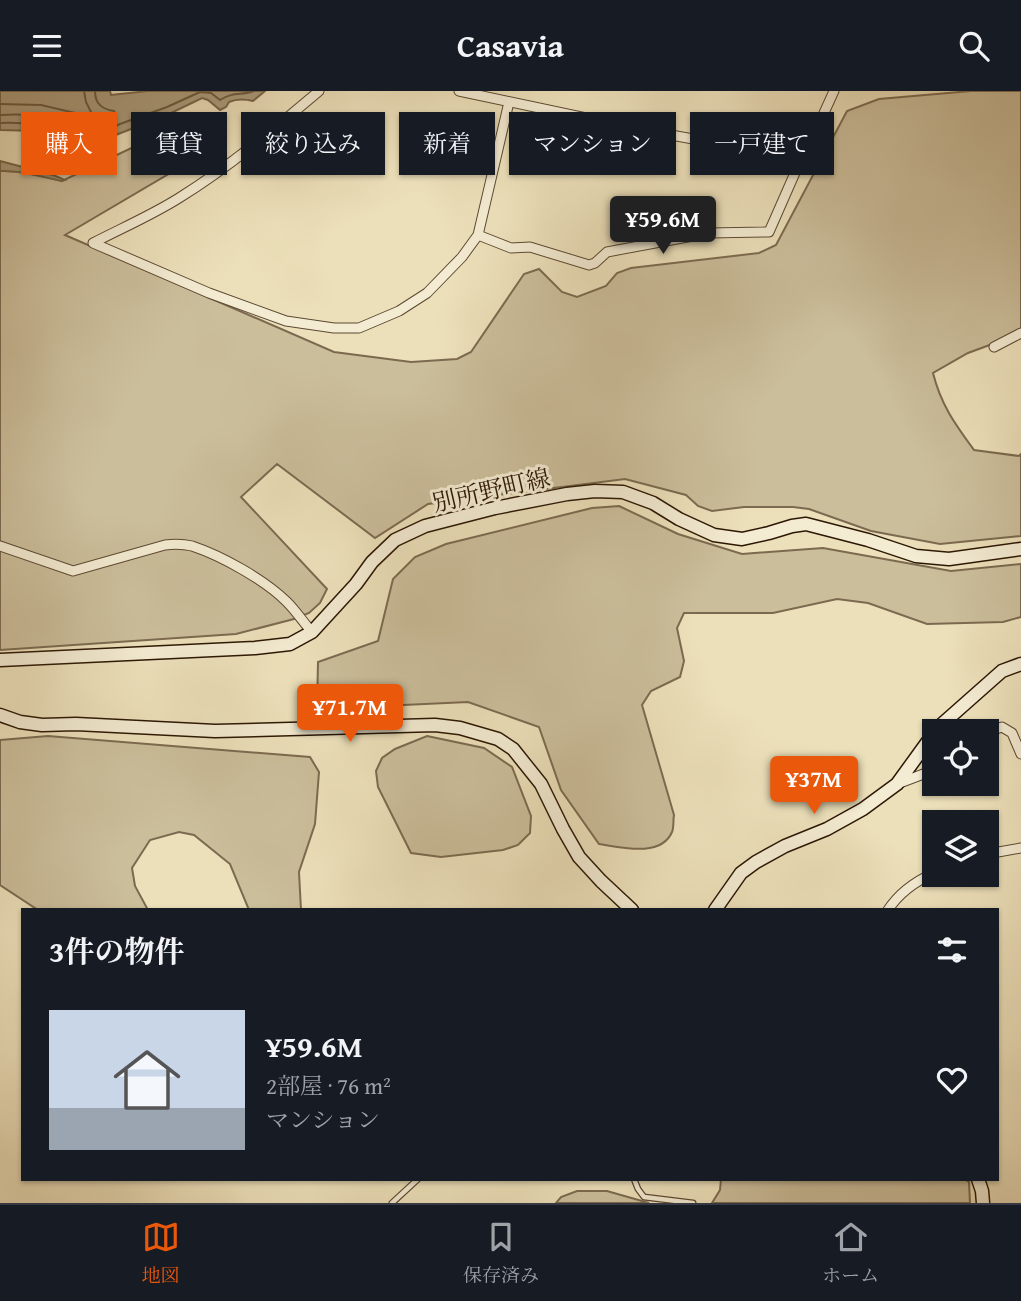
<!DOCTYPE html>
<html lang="ja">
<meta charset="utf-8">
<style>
:root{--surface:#171b24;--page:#242831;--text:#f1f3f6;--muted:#9ea1a6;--line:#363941;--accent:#ea580c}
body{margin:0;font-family:"Gentium Book Plus","Noto Serif JP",serif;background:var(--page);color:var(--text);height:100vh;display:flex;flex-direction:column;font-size:26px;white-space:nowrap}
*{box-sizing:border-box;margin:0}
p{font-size:23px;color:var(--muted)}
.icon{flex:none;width:38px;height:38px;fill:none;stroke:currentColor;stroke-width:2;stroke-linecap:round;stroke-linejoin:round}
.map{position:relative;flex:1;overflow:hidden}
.drawer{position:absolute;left:21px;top:817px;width:978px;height:273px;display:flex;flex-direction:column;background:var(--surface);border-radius:0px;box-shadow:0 2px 5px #0004}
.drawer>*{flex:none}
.hud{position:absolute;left:21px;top:21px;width:980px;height:63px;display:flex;gap:14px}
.controls{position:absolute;left:922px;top:628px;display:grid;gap:14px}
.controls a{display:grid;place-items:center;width:77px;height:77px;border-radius:0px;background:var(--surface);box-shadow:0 2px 5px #0004;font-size:35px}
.price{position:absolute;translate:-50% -60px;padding:0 16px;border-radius:7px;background:var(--accent);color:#fff;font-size:23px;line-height:46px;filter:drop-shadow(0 2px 4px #0008)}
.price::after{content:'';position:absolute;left:50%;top:42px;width:21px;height:16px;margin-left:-10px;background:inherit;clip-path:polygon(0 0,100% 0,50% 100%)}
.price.selected{background:#222;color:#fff}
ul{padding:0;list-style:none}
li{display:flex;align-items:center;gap:21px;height:175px;padding:0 28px}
li span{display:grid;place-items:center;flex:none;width:196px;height:140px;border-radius:0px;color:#555}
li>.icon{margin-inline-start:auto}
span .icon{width:84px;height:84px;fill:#fffc;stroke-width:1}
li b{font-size:30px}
h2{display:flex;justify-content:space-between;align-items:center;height:84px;padding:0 28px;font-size:30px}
.pill{padding:0 24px;border-radius:0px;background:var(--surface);box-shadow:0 2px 5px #0004;font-size:24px;line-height:63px}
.pill.selected{background:var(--accent);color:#fff}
header{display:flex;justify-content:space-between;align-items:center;height:91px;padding:0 28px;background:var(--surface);font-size:32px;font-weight:700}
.dock{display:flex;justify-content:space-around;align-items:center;height:98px;border-top:2px solid var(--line);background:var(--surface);font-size:19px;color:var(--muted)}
.dock a{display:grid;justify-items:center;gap:4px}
.dock .selected{color:var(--accent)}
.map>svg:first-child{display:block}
.green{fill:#cbbe9b;stroke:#7c6a50;stroke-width:2}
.water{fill:#ab9c7c;stroke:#78674c;stroke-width:2}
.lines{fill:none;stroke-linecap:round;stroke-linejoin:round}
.shore{stroke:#6c5a40;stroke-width:2}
.lane-casing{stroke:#5c4932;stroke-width:7}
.street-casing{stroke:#5c4932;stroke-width:11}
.secondary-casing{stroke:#2c1704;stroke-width:15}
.lane{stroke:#f3ebd2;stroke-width:4.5}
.street{stroke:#f3ebd2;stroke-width:9}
.secondary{stroke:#f3ebd2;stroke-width:12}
.labels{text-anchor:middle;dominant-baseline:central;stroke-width:6;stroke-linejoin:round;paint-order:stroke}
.street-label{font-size:24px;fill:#2c1704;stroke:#f3ebd2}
</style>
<header><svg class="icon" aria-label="menu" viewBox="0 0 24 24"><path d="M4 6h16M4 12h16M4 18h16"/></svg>Casavia<svg class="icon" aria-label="search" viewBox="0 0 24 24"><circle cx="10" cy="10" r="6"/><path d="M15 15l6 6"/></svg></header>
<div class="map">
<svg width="1021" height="1112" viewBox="0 0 1021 1112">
<rect width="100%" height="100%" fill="#ece0ba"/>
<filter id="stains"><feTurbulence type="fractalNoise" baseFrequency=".00286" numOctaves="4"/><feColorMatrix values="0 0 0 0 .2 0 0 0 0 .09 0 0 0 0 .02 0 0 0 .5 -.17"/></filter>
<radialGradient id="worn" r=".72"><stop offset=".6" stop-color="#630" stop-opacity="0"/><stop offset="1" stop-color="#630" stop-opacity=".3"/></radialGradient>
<path class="green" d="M971,0H1021V244L1014,245L968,262L933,282C941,314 955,333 974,359L1019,365L1021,363V445L940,453L871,440L809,418L793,416H744L712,420L698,415L686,404L625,388L428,413L375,447L277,373L241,406L327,498L320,512L309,522L294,528L236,543L0,559V80C21,79 41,85 62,90L180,34L210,27L220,40L216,55L65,144L334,261L411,271L457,268L471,261L524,183L539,178L562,201L577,206L606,195L617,182L631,177L759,162L776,154L847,20L879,8Z
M619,415L678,443L742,463L823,457L951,480L1021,473V526L1003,531L927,533L868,512L837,508L773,522H684L677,537L684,570L680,586L651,600L642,614L674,724C673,729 674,737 672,741C661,767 620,756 599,753L561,699L539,636L468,611L317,618L318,571L378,550L393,488L415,466L446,453L592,417Z
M48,645L310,666L319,681L315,733L299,781L301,819H249L230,773L194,744L179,741L150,749L132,777L135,795L148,819H38L0,794V649Z
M427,645L484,657L512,676L531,725L530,742L518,754L503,759L441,766L411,762L378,696L376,680L382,667L395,658Z
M721,1088L966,1089L969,1091L970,1112H712L720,1099Z
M577,1100H607L649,1112H556L561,1106Z"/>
<path class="water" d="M0,0H110L111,4L148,0H265L253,10C245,8 236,8 229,11L226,16L220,19L208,9L202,7L169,23L98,51L91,54L83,65C78,60 79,53 75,48L38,40L0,39Z
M0,70L53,84L65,89L62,90C41,86 22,79 0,80Z"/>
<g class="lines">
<path class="shore" d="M0,13L41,14L88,25L91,21L86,11L84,0
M0,24C30,22 62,26 89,38L114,26L116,24L114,20C102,18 95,13 95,0
M0,32C18,31 62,34 78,42C81,44 83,47 86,49L120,33L167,16L200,1L211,2L220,9C234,0 241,5 254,0"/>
<g class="lane-casing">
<path id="lane" d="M634,1088L638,1098L644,1106L693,1112
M392,1112L418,1088"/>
</g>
<g class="street-casing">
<path id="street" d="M319,0C274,38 229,76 179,107C152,124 122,137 93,152L209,202L286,230L334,237H359L399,220L427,202L462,166L478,144L509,11
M459,0L638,38L803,68
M478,144L511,157L530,156L589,174L595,172L607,161L709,142L769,141L798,75L803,68L834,0
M994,256L1021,242
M0,455L73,480L165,454C174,453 183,453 192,455C222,465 265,489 287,511C296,520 304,532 312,541
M987,641L1002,636L1012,642L1021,663
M897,693L934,679
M987,763L1021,757
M888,819C899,802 916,790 934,782"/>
</g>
<g class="secondary-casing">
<path id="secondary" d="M0,569L255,557L290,553L312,541L356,493L372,471L395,449L425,435L495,417L567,403L595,400L623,401L653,412L679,428L714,444L742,448L769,442L792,435L806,433L868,449L916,465L949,468L1021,458
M0,624L20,631L42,634L76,633L215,640L435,634L460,637L498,648L513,658L541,693L563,738L579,766L601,790L632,819
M936,640L941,634L1002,580L1021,573
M715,819L741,782L756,771L785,755L827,738L863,718L897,693L934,642
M978,1088L982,1100L983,1112"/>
</g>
<use href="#lane" class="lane"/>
<use href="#street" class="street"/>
<use href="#secondary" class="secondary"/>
</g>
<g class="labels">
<g class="street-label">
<text transform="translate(491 399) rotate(-13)">別所野町線</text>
</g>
</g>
<rect width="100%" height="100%" filter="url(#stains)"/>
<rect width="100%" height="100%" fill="url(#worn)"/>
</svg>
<div class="controls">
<a><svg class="icon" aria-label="locate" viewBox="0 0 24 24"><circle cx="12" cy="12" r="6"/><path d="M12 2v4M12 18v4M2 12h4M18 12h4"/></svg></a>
<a><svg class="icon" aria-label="layers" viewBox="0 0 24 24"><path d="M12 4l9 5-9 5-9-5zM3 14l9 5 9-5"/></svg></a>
</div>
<b class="price selected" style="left:663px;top:165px">¥59.6M</b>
<b class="price" style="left:350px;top:653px">¥71.7M</b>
<b class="price" style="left:814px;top:725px">¥37M</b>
<div class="hud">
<a class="pill selected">購入</a>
<a class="pill">賃貸</a>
<a class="pill">絞り込み</a>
<a class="pill">新着</a>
<a class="pill">マンション</a>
<a class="pill">一戸建て</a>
</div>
<section class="drawer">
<h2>3件の物件<svg class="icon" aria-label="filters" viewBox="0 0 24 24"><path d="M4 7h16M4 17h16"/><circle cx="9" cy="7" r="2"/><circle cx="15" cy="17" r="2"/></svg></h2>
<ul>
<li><span style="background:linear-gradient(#c9d6e8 70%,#9aa5b1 0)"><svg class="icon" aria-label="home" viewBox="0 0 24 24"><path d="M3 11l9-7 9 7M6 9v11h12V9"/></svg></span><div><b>¥59.6M</b><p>2部屋 · 76 m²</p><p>マンション</p></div><svg class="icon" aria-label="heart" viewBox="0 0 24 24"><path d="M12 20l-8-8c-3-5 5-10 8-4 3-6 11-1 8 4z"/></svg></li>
</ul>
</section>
</div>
<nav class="dock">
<a class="selected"><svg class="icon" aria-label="map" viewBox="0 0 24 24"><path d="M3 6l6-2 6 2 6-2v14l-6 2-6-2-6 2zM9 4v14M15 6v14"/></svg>地図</a>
<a><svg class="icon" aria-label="saved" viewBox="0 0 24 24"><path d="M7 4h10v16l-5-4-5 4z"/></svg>保存済み</a>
<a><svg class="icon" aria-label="home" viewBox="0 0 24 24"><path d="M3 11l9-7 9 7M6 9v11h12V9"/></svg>ホーム</a>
</nav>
